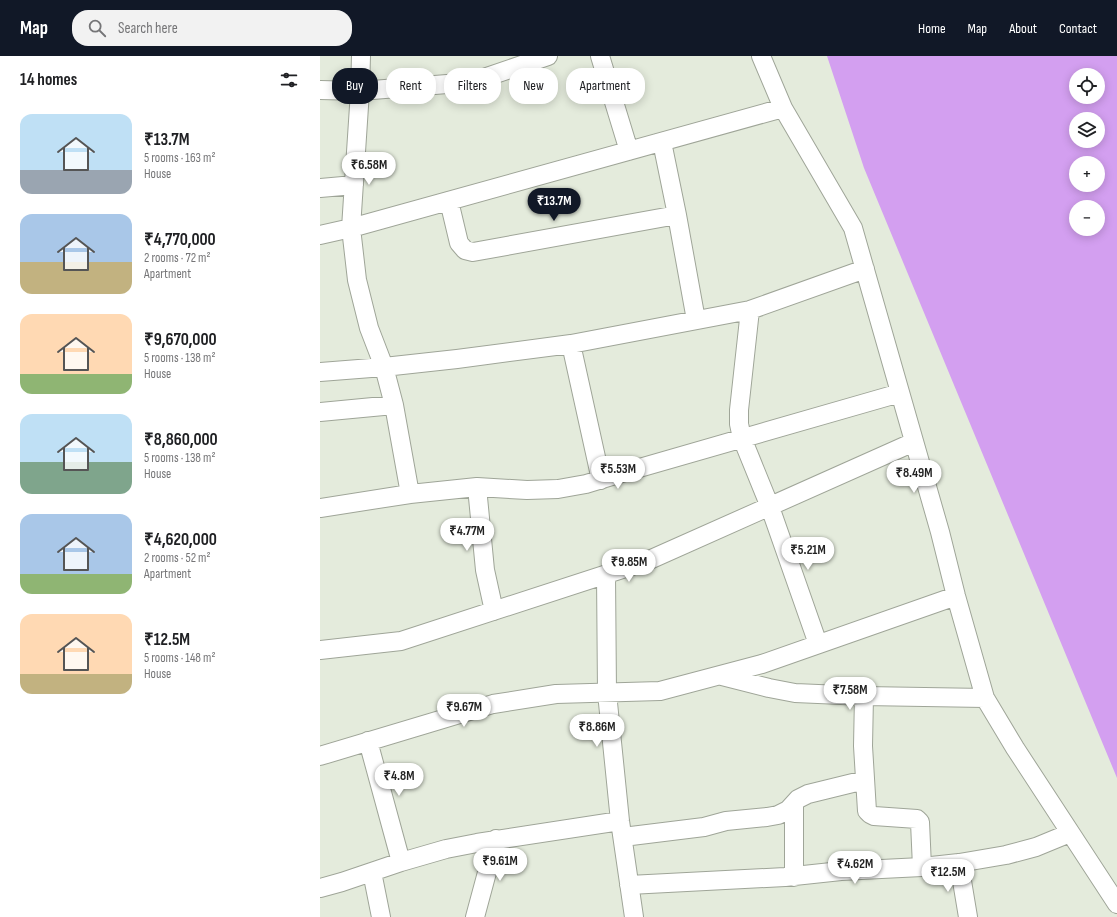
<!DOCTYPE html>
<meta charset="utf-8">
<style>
:root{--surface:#fff;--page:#f2f2f2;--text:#202124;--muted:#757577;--accent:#111827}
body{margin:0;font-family:"Sofia Sans Condensed",sans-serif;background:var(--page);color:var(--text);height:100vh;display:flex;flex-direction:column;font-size:15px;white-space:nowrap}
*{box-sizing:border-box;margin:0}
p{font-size:13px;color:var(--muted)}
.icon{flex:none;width:22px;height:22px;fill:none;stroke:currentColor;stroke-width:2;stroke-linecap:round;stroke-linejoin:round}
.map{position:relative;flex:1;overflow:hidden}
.side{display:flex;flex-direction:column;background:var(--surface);width:320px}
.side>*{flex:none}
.banner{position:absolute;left:12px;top:12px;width:380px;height:36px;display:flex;gap:8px}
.fabs{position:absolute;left:749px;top:12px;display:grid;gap:8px}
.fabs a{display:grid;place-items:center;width:36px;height:36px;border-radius:50%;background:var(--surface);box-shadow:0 2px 10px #0003;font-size:20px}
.price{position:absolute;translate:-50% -34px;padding:0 9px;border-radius:14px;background:#fff;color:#222;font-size:13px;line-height:26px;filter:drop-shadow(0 1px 2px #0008)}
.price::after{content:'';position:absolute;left:50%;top:24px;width:12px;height:9px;margin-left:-6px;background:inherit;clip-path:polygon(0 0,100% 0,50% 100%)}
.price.active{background:var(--accent);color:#fff}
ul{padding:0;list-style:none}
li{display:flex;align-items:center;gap:12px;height:100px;padding:0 20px}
li span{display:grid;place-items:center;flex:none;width:112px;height:80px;border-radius:12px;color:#555}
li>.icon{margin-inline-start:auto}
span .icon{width:48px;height:48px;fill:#fffc;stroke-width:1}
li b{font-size:17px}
h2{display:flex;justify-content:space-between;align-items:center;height:48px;padding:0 20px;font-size:17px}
.tag{padding:0 14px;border-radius:16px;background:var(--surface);box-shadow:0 2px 10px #0003;font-size:14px;line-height:36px}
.tag.active{background:var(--accent);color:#fff}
header{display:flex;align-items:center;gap:24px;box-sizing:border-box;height:56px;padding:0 20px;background:var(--accent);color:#fff}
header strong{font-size:19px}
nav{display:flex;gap:22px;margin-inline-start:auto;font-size:14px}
.search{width:280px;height:36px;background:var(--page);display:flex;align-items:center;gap:10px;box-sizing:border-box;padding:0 14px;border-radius:16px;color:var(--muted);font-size:15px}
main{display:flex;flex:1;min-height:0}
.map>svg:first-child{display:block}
.forest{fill:#d39ff0;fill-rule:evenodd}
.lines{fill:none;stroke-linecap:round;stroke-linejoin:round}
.minor-casing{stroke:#9fa598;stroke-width:20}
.minor{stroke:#fff;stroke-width:18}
</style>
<header>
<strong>Map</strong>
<div class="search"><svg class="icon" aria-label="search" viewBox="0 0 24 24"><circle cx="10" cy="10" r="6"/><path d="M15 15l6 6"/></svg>Search here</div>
<nav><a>Home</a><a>Map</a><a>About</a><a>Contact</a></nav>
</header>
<main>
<section class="side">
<h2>14 homes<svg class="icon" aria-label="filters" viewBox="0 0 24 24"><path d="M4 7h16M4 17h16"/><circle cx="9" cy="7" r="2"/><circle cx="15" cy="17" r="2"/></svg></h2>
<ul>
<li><span style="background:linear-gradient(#bfe0f5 70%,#9aa5b1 0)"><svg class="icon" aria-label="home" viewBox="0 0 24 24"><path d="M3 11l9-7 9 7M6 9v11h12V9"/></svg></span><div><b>₹13.7M</b><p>5 rooms · 163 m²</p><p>House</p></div></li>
<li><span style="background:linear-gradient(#a9c7e8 60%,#c2b280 0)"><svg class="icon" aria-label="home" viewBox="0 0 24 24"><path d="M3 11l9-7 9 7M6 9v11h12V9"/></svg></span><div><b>₹4,770,000</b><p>2 rooms · 72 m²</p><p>Apartment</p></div></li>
<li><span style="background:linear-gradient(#ffd9b3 75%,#8fb573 0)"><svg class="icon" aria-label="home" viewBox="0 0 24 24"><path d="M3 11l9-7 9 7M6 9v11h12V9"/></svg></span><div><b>₹9,670,000</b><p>5 rooms · 138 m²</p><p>House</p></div></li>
<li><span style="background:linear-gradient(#bfe0f5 60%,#7fa58c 0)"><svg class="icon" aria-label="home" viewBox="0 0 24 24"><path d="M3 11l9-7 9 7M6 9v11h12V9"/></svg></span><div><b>₹8,860,000</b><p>5 rooms · 138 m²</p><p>House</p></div></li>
<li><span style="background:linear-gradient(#a9c7e8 75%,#8fb573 0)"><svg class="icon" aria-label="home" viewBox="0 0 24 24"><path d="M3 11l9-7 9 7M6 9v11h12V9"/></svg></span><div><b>₹4,620,000</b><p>2 rooms · 52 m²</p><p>Apartment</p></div></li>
<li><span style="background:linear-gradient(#ffd9b3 75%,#c2b280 0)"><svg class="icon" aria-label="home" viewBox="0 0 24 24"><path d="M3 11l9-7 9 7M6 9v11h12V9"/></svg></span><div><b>₹12.5M</b><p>5 rooms · 148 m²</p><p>House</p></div></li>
</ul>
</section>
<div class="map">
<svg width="797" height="861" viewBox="0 0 797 861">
<rect width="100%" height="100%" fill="#e4ebdc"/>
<path class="forest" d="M507,0H797V722L544,112ZM756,19H778V41H756ZM756,63H778V85H756ZM756,107H778V129H756ZM756,151H778V173H756Z"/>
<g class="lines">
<g class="minor-casing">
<path id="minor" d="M280,0L309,95
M441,0L463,52L533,172L620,476L636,540L665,642L695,692L797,848
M0,34L40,35L152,26L228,0
M342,86L357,159L376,264
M0,132L34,129
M129,145L139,187L145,194L153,196L357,159
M0,179L31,172L40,35L41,0
M430,254L419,354V368L422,382L450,451L498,588
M251,288L281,424
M0,316L64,311L137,303L251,288L430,254L545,213
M0,356L74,349
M157,431L165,514L174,555
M90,438L74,349L64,311L49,272L37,224L31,172L463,52
M0,452L90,438L157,431L207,434L238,433L266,428L302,417L580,337
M286,519L287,637L300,765L314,861
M0,594L81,585L327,505L594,386
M402,620L449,632L475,637L544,640L665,642
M544,640L543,690L547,755L550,758L554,760L597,763L600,766L602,811
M48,685L81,806
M0,700L173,648L236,638L340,635L442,608L636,540
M474,749V821
M303,781L384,771L406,765L447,761L458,759L468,754L478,743L488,738L545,724
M639,807L648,861
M52,816L61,861
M309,829L465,821L521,815L602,811L639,807L686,799L716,791L750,777
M0,832L22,826L81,806L126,793L157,787L300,765
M155,861L176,783"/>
</g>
<use href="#minor" class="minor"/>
</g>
</svg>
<div class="fabs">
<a><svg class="icon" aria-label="locate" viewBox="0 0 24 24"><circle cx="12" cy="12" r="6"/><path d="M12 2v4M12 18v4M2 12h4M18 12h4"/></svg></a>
<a><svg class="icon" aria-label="layers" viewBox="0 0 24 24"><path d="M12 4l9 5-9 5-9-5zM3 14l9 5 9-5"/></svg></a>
<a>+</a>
<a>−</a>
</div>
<b class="price" style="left:49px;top:130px">₹6.58M</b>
<b class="price active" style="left:234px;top:166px">₹13.7M</b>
<b class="price" style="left:298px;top:434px">₹5.53M</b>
<b class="price" style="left:594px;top:438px">₹8.49M</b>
<b class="price" style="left:147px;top:496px">₹4.77M</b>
<b class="price" style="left:488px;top:515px">₹5.21M</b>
<b class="price" style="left:309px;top:527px">₹9.85M</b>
<b class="price" style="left:530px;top:655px">₹7.58M</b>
<b class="price" style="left:144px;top:672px">₹9.67M</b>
<b class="price" style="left:277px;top:692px">₹8.86M</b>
<b class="price" style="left:79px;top:741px">₹4.8M</b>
<b class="price" style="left:180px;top:826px">₹9.61M</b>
<b class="price" style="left:535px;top:829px">₹4.62M</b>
<b class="price" style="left:628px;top:837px">₹12.5M</b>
<div class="banner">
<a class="tag active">Buy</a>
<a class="tag">Rent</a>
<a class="tag">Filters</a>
<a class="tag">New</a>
<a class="tag">Apartment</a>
</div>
</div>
</main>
